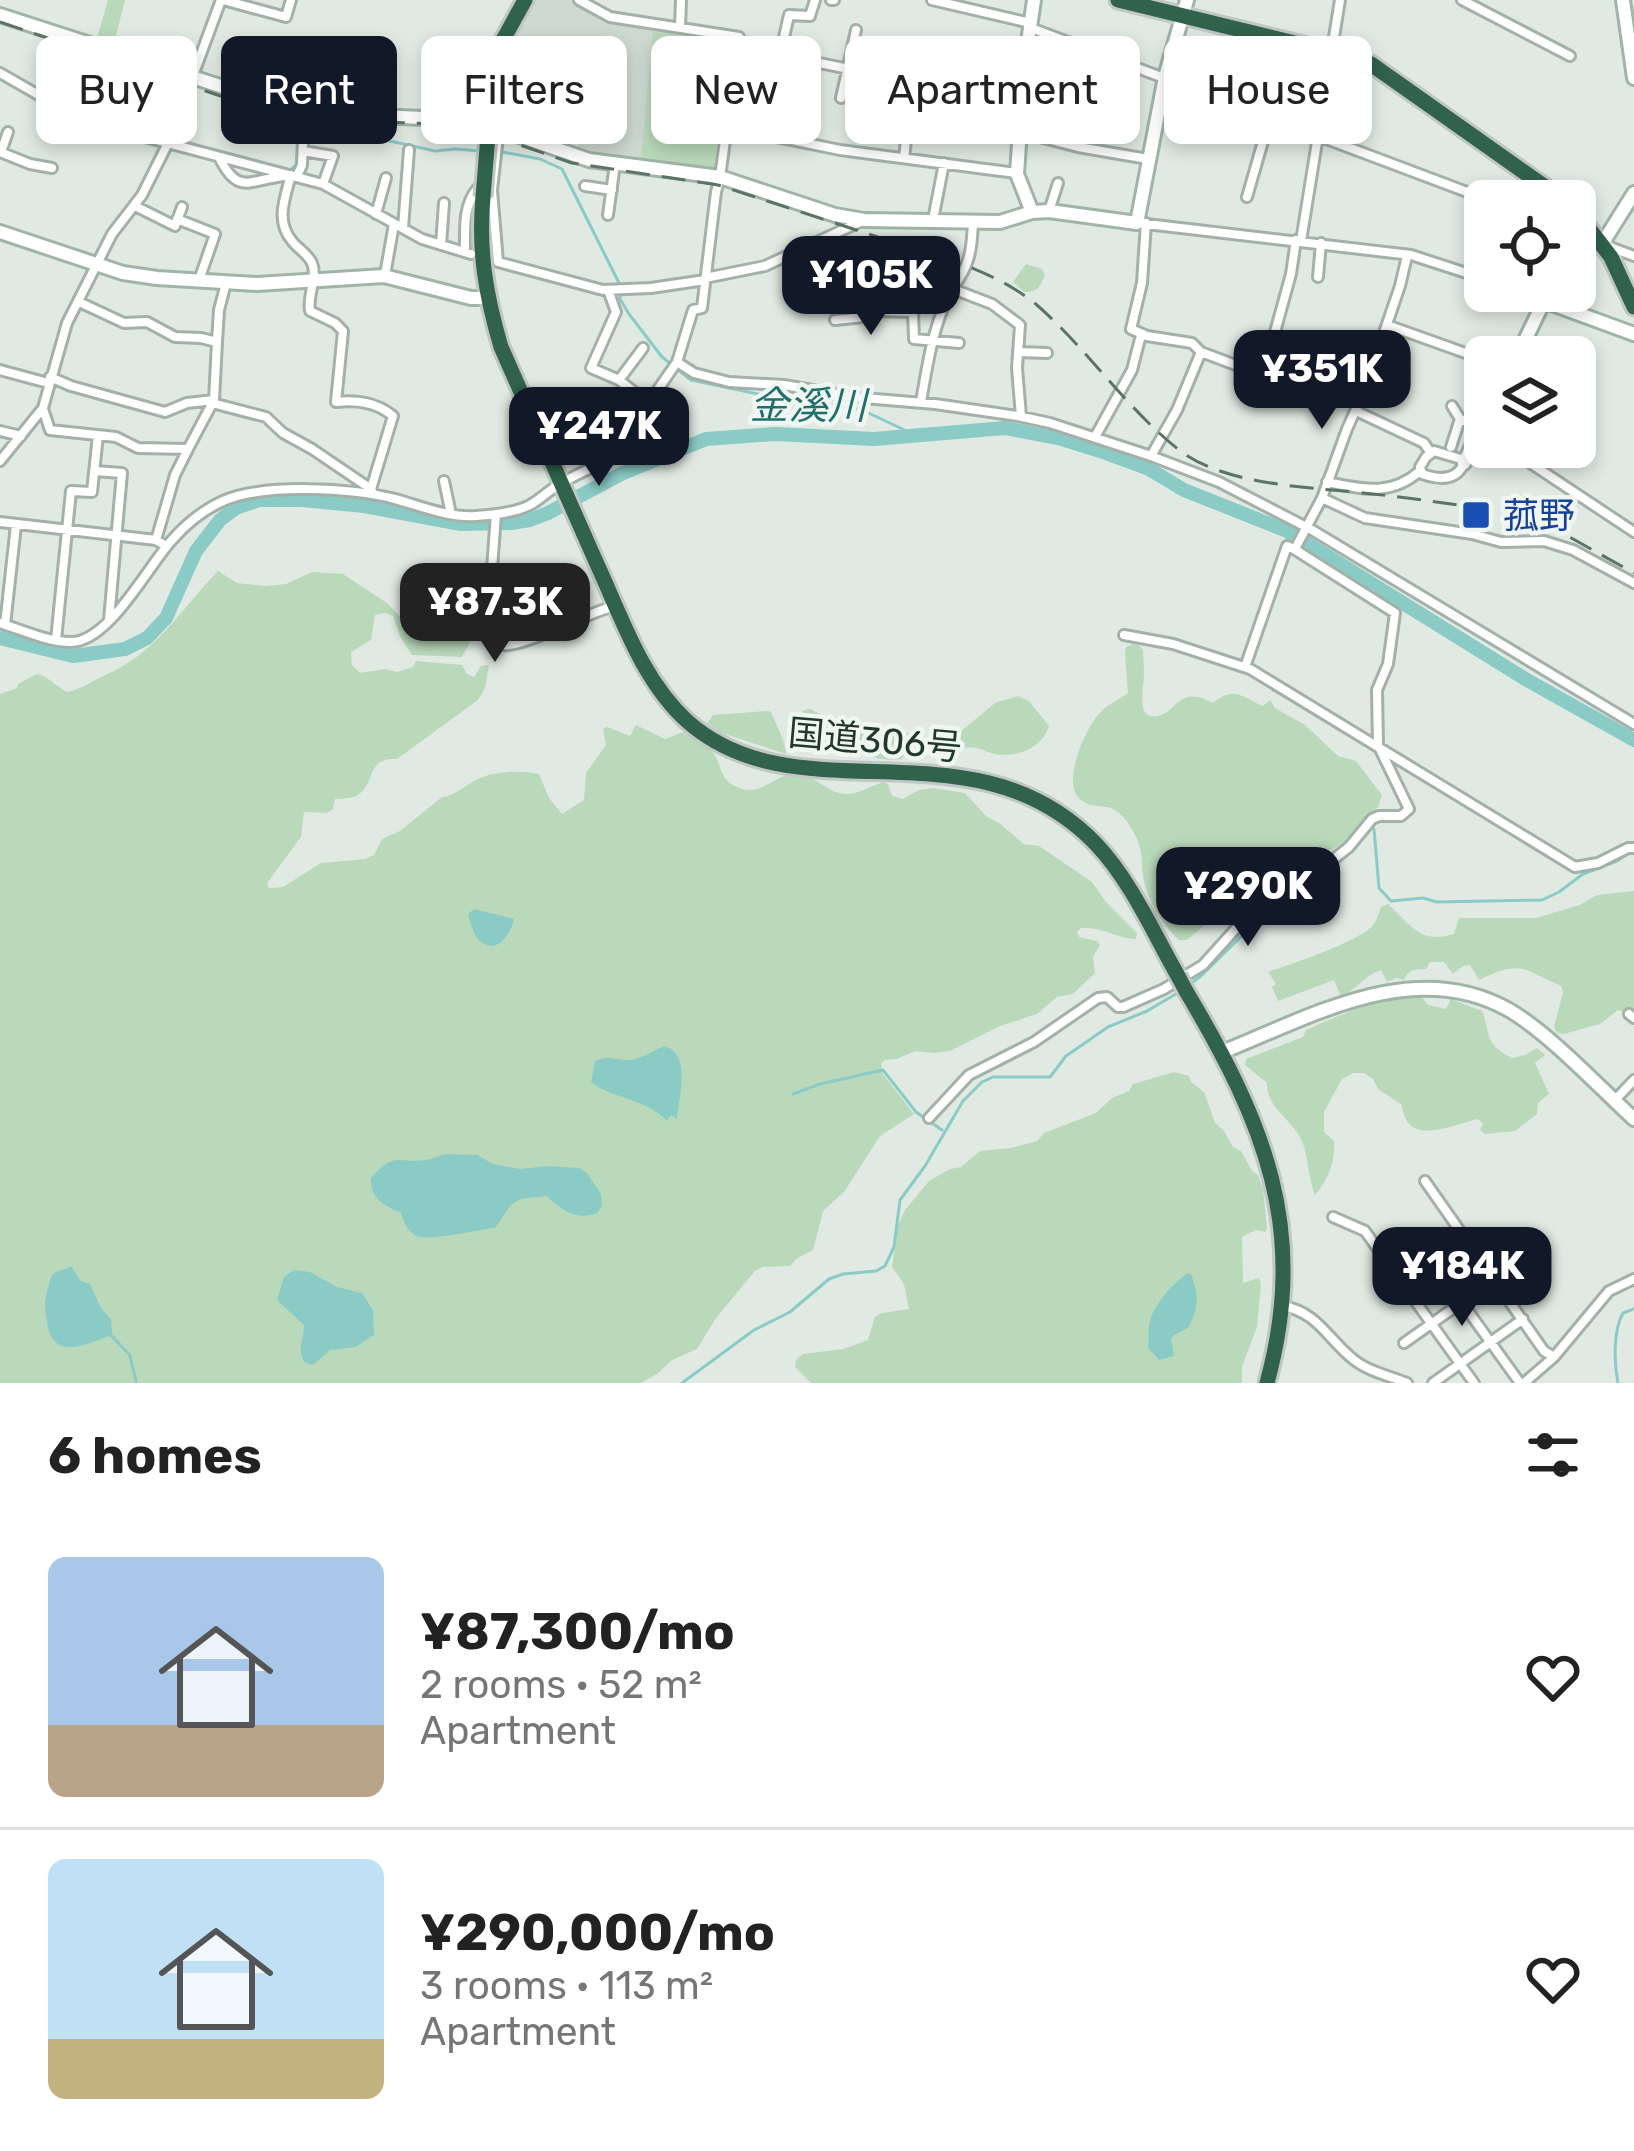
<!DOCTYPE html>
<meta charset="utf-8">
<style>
:root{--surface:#fff;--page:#f6f6f6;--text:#222;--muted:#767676;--line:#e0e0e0;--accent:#111827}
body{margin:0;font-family:Rubik,"Noto Sans JP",sans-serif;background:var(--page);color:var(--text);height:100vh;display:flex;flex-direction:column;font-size:45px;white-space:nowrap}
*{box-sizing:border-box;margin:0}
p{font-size:39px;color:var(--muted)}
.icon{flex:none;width:66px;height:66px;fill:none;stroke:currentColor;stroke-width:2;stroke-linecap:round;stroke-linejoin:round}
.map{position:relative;height:1383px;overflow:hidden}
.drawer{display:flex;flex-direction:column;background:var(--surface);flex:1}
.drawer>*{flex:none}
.top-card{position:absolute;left:36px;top:36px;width:1563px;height:108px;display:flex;gap:24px}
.fabs{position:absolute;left:1464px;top:180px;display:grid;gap:24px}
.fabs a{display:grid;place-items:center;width:132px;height:132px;border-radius:18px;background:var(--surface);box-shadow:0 6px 18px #0003;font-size:60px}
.price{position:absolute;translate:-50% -102px;padding:0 27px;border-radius:24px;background:var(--accent);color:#fff;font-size:39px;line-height:78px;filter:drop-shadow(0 3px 6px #0008)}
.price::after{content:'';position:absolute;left:50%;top:72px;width:36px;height:27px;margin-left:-18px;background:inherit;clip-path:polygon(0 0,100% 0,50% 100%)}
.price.current{background:#222;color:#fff}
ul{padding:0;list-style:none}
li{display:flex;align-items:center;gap:36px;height:300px;padding:0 48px}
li+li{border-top:3px solid var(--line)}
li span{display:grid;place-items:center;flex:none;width:336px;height:240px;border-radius:18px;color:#555}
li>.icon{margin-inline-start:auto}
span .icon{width:144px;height:144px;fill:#fffc;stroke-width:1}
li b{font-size:51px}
h2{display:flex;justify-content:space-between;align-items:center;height:144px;padding:0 48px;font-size:51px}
.tag{padding:0 42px;border-radius:18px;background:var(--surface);box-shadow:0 6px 18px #0003;font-size:42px;line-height:108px}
.tag.current{background:var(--accent);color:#fff}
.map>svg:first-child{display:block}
.built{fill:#ced9d1}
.green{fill:#bad9bb}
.water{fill:#8bcbc6}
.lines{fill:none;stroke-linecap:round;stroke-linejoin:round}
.stream{stroke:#8bcbc6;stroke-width:3}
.river{stroke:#8bcbc6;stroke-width:14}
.street-casing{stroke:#a3b1a9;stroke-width:14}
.secondary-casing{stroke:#a0b4a8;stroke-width:18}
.highway-casing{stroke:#c1c7c4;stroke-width:21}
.street{stroke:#fff;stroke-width:8}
.secondary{stroke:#fff;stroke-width:12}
.highway{stroke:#30624c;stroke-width:15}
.rail{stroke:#5c7468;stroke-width:3;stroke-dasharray:24 12;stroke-linecap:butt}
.highway-bridge-casing{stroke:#c1c7c4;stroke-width:21;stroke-linecap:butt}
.highway-bridge{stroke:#30624c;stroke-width:15}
.transit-dot{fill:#1a4fb4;stroke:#f0f6f1;stroke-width:4.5}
.labels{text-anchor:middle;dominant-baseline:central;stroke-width:9;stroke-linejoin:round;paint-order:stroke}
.transit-label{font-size:36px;fill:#164399;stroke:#f0f6f1;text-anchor:start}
.street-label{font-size:36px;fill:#22382d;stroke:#f0f6f1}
.water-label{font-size:39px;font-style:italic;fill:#216f6b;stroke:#f0f6f1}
</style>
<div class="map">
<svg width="1634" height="1383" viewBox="0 0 1634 1383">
<rect width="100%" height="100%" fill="#e0eae3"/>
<path class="built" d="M535,0H574L608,20L732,40L735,47L719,166L712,171L577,153L580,126L559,121L562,93L506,91L509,61L507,50L521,19Z"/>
<path class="green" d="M108,0H125L113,47L96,42Z
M653,32L717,39L721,42L725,52L714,168L641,159Z
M1026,264L1042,269L1045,275C1040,287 1038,292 1024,292L1013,282Z
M218,571L237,583L266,586L286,584L312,572L343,574L387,603L411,628L441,636L472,638L462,657L412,655L401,638L393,616L385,613L375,615L371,640L351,652L352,665L360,673L385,669L397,672L413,667L416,661L462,665L467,674L474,677L481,666L489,665L485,688L478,700L397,759C363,757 378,787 354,797C351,798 338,799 335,799L333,809L327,813L304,812L301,837L267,883L269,888L283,887L321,863L365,859L374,855L382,839L400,831L442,797C457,795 465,785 478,779C497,770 520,771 539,774L549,798L562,814L584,800L586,773L606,745L603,729L607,727L630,736L636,725L665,739L683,732C693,738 708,744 714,754C722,766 719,777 733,785C760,801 772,774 795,774C816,774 827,794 847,794C858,794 872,786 883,782L888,784L892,796L903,799L919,790L933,788L965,793L986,816L999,823L1024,844L1039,846L1092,882L1106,902L1137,933L1136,939C1118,939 1104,927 1081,928L1077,932L1079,937L1097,941L1100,945L1093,957L1095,973L1073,994L1057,997L1037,1014L998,1027L950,1051L934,1053L916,1051L896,1059L884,1060L881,1064L883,1074L914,1114L880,1136L844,1192L823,1211L813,1250L796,1259L790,1266L763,1267L755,1271L716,1318L697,1349L672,1360L657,1374L641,1383H0V694L17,688L18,684L37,674C50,677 55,686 67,692C81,689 91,682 103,676C155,655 180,610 218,571Z
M1133,644L1140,646L1143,651C1143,658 1144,664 1144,671C1145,684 1133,725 1161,715C1170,712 1176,702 1185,698C1195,694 1204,699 1213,703C1234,685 1242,697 1263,706L1270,700L1275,708L1305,725L1338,756L1356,761L1382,795L1378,807L1343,844L1319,855L1301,871L1261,877L1237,867L1233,870L1247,890L1241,903L1217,915L1187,940H1179C1161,923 1147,901 1143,876C1141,863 1143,852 1137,839C1131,826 1121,809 1106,807C1095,805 1089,807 1080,799C1061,784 1085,729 1099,714C1107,704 1119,700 1128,693L1125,653L1126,647Z
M1018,696L1029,701L1049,726C1042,748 1017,758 995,754C989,753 982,749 977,748C959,745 946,754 929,748V744L948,742L995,703Z
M810,709L852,730L862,727L898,735L922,730L921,734L907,749L902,759C865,764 854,740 823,743L802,711Z
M768,711L771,712C776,725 786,742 786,754L719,732L707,723L713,715Z
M1634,891V1014L1618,1010L1600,1024L1564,1034L1557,1033L1554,1027L1563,992L1561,986C1520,968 1521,960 1479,980L1470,965L1463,966L1453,974L1444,962H1430L1426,969C1415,969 1408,969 1404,980L1396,978L1387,982L1381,970C1365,975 1357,989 1341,997L1334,980L1278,1001L1272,987L1276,984L1268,972C1290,965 1360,941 1373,925C1377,920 1379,912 1381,907L1388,904C1412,926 1419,944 1454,934L1459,918H1536L1580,905L1597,895Z
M1420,995L1428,1005L1446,1009L1451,999L1482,1011C1491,1035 1484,1044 1512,1058L1525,1055L1537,1048L1545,1055L1535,1063L1549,1094L1538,1103L1537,1114L1515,1131L1485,1134L1480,1130L1483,1124L1478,1119C1454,1124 1406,1149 1402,1105L1378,1089L1373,1079L1364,1073H1353L1342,1079L1324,1112V1132L1334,1141C1335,1161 1329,1179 1315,1195C1308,1178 1308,1153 1301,1139C1291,1119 1266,1107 1267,1083L1245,1065L1246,1059L1303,1037L1306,1030C1344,1013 1379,998 1420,995Z
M1174,1072L1189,1076L1191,1082L1204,1092L1215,1123L1224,1131L1233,1147L1241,1151L1252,1171L1258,1175L1263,1189L1267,1228L1265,1232L1256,1230L1242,1237L1243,1283L1259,1278L1261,1285L1257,1327L1242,1367V1383H811L795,1367L796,1360L803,1354L843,1349L868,1340L875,1317L882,1313L909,1309L904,1284L892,1267L898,1225L905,1210L929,1181L950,1169L961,1167L980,1151L1011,1148L1037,1141L1044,1133L1096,1113L1112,1098L1129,1091L1133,1084Z"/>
<path class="water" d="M474,909L514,919C511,933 498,956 480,941C473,936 471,922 468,914Z
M664,1046C692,1053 679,1096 677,1119L671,1115L667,1121C646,1098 615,1100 591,1082L595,1061C608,1055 611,1059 625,1060C638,1061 653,1051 664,1046Z
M446,1154L477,1155L493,1164L520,1169L547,1166L579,1168L587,1173L601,1194L602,1206L597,1213C576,1221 561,1210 547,1196C539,1197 527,1197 519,1200C507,1204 503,1221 494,1228C478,1230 430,1241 417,1236C407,1232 404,1222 401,1213C384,1206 370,1198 371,1178C395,1150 398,1164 426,1160C433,1159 439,1155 446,1154Z
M71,1266L81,1281L90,1284L101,1308L111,1319L112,1334L131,1354L138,1383H135L128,1355L109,1336C85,1345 52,1361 47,1322C45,1309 44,1304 47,1292C48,1289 50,1277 53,1274C58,1270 65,1270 71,1266Z
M294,1270L310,1272L337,1287L362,1293L373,1310L374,1335L355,1347L330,1350L313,1365L304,1362C297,1349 304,1338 304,1325L277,1300L284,1277Z
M1188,1273L1191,1274C1199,1296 1199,1308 1188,1328L1174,1335L1171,1339L1174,1356L1159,1360L1148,1348C1149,1341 1148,1333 1149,1326C1152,1306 1172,1284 1188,1273Z"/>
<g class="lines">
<path class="stream" d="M9,74L47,96
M56,101L84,116L166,138
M320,130L335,135L381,139L435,151L455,149L482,151
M175,140L290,170L296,165L300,129L303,126H311
M497,151L540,159L562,169L620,285V299L629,314L662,357L691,380L772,397L860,409L913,434
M0,640L4,639
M1374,829L1379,888L1391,901L1423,898L1437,902L1542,900L1559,892L1583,874L1617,861L1633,850
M1189,985L1202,975L1290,888
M793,1094L820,1084L883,1070L916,1112L942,1130
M682,1383L754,1330L790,1312L829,1279L843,1274L876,1271L885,1266L894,1247L900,1200L925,1166L963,1101L982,1082L993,1077H1050L1066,1056L1108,1027L1147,1011L1181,991
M1618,1383C1614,1364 1613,1330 1623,1313L1634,1309"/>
<path class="river" d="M0,638L73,656L125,649L147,638L166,618L196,551L220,520L236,508L259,500H302L364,506L461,524L511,523L530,520L548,513L621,474L706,439L775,434L874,439L1005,428L1062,439L1103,452L1149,469L1184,490L1287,531L1527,680L1634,740"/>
<g class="street-casing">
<path id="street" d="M223,0L286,17L291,0
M831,0H834
M932,0L1030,23
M1462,0L1570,56
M680,28L681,0
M1031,28L1491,201
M780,55L789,15L810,16L815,0
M0,73L84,121L323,184L422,239L471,254
M777,88L780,55L1021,104
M141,90H171L186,95
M841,98L856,30
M970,119L1078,147L1148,159
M728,127L840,150L1016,173
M769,135L773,108
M1078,147L1091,100
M303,151L333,156L323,184
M0,152L30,164L52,168
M1,152L8,132
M219,157C238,196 249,180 284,176
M904,158L910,104
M291,175C285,198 275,221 292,241C297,248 308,254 312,263C318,277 307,296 310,311L335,323L343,331L336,402C357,400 376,402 393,416L371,489
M297,176L302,165L303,140L320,125L351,129
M585,186L612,190
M492,190L499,128
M1247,197L1270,117
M135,206L175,226L182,207
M1049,211L1058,183
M376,214L386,178
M608,215L615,164
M177,219L215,234L199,280
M933,220L944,163
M1138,223L1411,255L1485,279
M1146,223L1142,283L1131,329L1147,336L1192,343L1201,352L1241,367L1317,384L1342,385L1364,391
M403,228L409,150
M1575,234L1634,256
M1301,241L1340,0
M441,245L444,203
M465,252C465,230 463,205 477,189L492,190L498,262L603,290L651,288L705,280
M881,272L874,311L913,312L914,339L959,343
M385,275L394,224
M1318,277L1321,243
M705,278L765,266L862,221
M953,289L992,304L1020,325L1017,368L1021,416
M608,290L616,312L591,368L619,380L648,403
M1518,291L1544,301
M835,320L873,316L874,311
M1387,325L1485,360
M217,342L219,310L226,283
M1019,352L1047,353
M677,362L694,373L729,382L784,385L852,397L935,404L1018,416L1050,423L1151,456L1219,482L1312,530L1634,724
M0,370L48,383
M1264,372L1291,274L1296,240
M50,377L71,386L165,412L187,403L214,400
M619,380L643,348
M921,402C927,367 932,333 946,301C949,293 955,286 960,277C971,260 972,243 973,223
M212,403L266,417L283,433L312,449L371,489L373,493
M1452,406L1460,419L1480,428
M43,409L50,430L116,437L138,448L188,449L214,400L217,342L201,338L175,337L147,322L124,323L79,302
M1356,411L1424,443L1430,452
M595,416L624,439
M0,431L21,436
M1095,437L1132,370L1141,335
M1451,447L1460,419
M1506,447L1634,532
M1434,451L1461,459L1464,463C1457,481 1439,480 1422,474L1420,467L1426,457Z
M1151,456L1177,410L1201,352
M0,461L43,408L67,323L112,234L142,195L168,143L221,0
M95,471L122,473L109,620
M444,481L451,514
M1327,482C1363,489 1390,497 1420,471
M1322,498L1365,518L1472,534L1501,542L1544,541L1573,550L1634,583
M496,514L491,583L485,621L504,645C523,648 588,612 615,606
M0,522L156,540L166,546
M156,540L175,475L188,449
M0,623C22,630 48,642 71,642C109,642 148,566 172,540C186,524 203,510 223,501C264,483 352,488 395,499C421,506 449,518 476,516C494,515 514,513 530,505C541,499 549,490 560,484C578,473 599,465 618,455L625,437L677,362L693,310L702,308L716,192L720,177L739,37L610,17L579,0
M5,625L16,525
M1124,635L1173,644L1250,669L1575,867L1598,863L1628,848H1634
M56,640L71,491L92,492L98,435
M1245,667L1287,546L1294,549L1296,547L1322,498L1347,429L1364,391L1400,286L1407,256
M1629,1014L1634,1018
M1615,1100L1634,1080
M929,1118L969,1075L1034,1042L1098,998L1107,997L1118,1007H1123L1164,989L1203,965L1267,894L1288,884L1313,881L1325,866L1349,847L1372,819L1379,816H1401L1409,809L1378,745L1377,690L1388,664L1395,613L1294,549
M1425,1181L1544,1351L1554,1357
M1333,1217L1365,1231L1474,1383
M1450,1286L1520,1383
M1283,1306C1317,1312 1328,1339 1353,1359C1367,1371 1390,1376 1407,1383
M1404,1343L1495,1279
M1433,1383L1523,1319
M1524,1383L1554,1357L1609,1291L1634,1279"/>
</g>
<g class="secondary-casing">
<path id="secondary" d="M1623,0L1634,78
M0,15L282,106L336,114L443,119L454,117L476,121L589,160L720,177L835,215L864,220L1000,222L1032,212L1049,211L1137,223L1165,77L1187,0
M1032,212L1017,174L1024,69L1034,0
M0,232L123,273L157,278L257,284L384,276L471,298H487
M1602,244L1634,193
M1517,357L1544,301L1634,334
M1464,463L1485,419
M1220,1053C1310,1017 1414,956 1509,1010C1550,1034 1598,1086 1634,1119"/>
</g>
<g class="highway-casing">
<path id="highway" d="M1118,0L1332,52L1371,64L1565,201
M503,40L525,0
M483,197C478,250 486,296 501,347C533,419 565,491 597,564C622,618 642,680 687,721C799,821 973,716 1096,844C1131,881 1153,932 1178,976
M1575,210L1611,257L1634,307
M1186,991C1264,1122 1309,1229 1267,1383"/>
</g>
<use href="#street" class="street"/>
<use href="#secondary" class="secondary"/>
<use href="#highway" class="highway"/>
<path class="rail" d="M0,22L256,108L320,120L443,124L471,128L572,163L718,185L967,266C992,276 1017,288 1038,306C1088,350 1126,408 1179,450C1227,487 1315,487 1373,494C1419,499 1464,506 1509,512L1539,520L1634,573"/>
<g class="highway-bridge-casing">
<path id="highway-bridge" d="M483,197L492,86L503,40
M1178,976L1186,991"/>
</g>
<use href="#highway-bridge" class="highway-bridge"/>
</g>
<rect class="transit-dot" x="1461" y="500" width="30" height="30" rx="6"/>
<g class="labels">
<g class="transit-label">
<text x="1503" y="515">菰野</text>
</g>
<g class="street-label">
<text transform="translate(875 740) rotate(5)">国道306号</text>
</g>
<g class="water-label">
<text x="808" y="406">金溪川</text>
</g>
</g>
</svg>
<div class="fabs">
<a><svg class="icon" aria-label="locate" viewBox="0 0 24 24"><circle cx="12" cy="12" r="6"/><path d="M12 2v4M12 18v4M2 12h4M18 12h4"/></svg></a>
<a><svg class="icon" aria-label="layers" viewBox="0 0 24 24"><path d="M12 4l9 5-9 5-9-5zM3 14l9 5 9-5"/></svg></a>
</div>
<b class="price" style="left:871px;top:338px">¥105K</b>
<b class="price" style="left:1322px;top:432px">¥351K</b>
<b class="price" style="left:599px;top:489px">¥247K</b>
<b class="price current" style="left:495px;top:665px">¥87.3K</b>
<b class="price" style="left:1248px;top:949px">¥290K</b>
<b class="price" style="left:1462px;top:1329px">¥184K</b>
<div class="top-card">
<a class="tag">Buy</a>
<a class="tag current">Rent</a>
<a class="tag">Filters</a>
<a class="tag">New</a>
<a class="tag">Apartment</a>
<a class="tag">House</a>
</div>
</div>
<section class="drawer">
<h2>6 homes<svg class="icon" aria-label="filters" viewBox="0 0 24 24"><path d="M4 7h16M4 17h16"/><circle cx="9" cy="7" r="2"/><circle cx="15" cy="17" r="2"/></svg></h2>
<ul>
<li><span style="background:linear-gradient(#a9c7e8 70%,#b9a48a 0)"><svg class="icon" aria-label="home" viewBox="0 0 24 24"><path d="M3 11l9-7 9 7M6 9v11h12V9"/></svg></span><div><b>¥87,300/mo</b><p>2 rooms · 52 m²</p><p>Apartment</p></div><svg class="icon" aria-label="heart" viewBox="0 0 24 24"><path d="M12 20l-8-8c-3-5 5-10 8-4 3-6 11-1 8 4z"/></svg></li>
<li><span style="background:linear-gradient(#bfe0f5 75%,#c2b280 0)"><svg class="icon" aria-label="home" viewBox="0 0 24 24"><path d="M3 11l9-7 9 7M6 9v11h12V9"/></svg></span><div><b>¥290,000/mo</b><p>3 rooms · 113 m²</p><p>Apartment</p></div><svg class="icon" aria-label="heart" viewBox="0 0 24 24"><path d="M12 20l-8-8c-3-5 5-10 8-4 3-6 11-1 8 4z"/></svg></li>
</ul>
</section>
